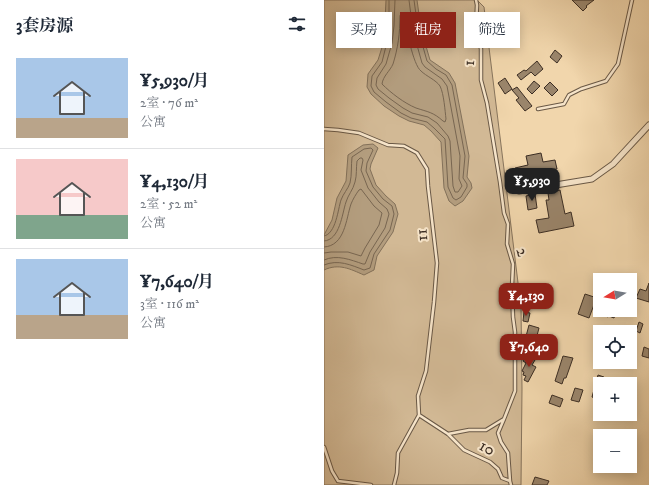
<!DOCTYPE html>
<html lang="zh">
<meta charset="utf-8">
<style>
:root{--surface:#fff;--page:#f2f2f3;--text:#1f2937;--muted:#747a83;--line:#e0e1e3;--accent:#8f2418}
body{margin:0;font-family:"IM FELL DW Pica","Noto Serif SC",serif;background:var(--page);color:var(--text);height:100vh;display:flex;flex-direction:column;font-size:15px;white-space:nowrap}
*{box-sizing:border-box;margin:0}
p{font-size:13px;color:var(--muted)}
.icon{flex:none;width:22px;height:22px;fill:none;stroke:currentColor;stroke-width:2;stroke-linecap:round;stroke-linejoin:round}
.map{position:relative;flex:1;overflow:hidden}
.side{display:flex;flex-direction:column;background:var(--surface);width:324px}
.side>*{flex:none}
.hud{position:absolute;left:12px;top:12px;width:253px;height:36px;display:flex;gap:8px}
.needle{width:26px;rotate:259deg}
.buttons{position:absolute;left:269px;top:273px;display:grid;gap:8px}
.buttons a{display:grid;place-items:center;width:44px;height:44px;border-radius:0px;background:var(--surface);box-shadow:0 2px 10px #0003;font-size:20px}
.price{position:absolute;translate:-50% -34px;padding:0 9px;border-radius:8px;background:var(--accent);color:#fff;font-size:13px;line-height:26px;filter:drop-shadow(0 1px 2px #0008)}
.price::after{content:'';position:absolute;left:50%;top:24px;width:12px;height:9px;margin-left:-6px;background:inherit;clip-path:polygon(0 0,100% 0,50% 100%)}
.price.on{background:#222;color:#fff}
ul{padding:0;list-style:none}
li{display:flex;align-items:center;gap:12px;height:100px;padding:0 16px}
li+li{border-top:1px solid var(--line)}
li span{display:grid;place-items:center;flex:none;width:112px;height:80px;border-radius:0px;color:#555}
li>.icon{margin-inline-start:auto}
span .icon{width:48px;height:48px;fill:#fffc;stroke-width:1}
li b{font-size:17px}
h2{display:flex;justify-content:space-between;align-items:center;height:48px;padding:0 16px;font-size:17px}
.tag{padding:0 14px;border-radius:0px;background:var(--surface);box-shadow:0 2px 10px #0003;font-size:14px;line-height:36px}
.tag.on{background:var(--accent);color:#fff}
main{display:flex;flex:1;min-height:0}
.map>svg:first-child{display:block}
.green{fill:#d2b995;stroke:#87745c}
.water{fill:#b39d7e;stroke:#83715a}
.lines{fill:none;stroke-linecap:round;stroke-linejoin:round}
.shore{stroke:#786651;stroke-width:1}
.building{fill:#9a856b;stroke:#3c2e24}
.service-casing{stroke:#695846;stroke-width:4.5}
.minor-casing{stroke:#695846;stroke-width:7}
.service{stroke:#f6e4c9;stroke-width:2.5}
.minor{stroke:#f6e4c9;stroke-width:5}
.labels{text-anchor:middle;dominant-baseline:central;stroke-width:4;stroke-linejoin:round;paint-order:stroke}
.street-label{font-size:17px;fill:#3c2e24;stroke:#f6e4c9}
</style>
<main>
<section class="side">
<h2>3套房源<svg class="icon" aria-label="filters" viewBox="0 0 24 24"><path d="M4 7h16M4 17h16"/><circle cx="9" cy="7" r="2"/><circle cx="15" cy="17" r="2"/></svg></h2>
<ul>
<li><span style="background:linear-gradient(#a9c7e8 75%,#b9a48a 0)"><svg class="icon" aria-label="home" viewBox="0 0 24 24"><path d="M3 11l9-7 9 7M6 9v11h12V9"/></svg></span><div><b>¥5,930/月</b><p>2室 · 76 m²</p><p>公寓</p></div></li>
<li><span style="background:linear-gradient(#f6c9c9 70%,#7fa58c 0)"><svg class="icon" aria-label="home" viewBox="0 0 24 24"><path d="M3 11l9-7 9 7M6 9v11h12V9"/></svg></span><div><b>¥4,130/月</b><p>2室 · 52 m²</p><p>公寓</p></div></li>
<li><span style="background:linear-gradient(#a9c7e8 70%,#b9a48a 0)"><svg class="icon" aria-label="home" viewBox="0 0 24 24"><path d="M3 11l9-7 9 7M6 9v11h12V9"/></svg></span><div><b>¥7,640/月</b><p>3室 · 116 m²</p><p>公寓</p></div></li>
</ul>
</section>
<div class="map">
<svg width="325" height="485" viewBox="0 0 325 485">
<rect width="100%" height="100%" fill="#f1d6ac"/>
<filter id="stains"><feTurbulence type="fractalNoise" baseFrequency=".005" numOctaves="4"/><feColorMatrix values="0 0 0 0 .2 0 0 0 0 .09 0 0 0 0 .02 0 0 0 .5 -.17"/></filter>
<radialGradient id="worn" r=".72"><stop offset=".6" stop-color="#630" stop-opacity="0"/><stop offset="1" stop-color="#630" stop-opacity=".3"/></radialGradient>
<path class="green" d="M0,0H153L160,7L197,307L198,389L197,485H0Z"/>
<path class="water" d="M62,0H93L97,29L106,60L125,73L131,83L145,156L143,177L147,183L148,188L139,201L131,206L125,201L120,188L117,142L107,131L100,125L85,121L75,116L60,106L47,94L43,87L44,74L54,60L60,41Z
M49,144L54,148L47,164L46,169L52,185L62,196L71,204L74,214L69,232L53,256L50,270L40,275C26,269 15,263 0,270V235L8,220L13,198L22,181L24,155L39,145Z"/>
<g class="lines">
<path class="shore" d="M65,0V26L63,42L58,62L48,76L47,86L50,92L62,102L77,113L87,118L103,122L110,128L121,139L124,187L129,198L132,200L137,197L143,187V184L139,178L141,156L128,85L122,75L112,69L103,61L94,29L90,0
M71,0L70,26L68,43L62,64L53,78L52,85L54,89L65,98L79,108L88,113L104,117L113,123L124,136L126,141L129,186L131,192H134L138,186L135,179L136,156L123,86L118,79L101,67L98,63L89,31L85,0
M78,14L80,16C82,27 89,65 97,71C102,76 112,80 116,86C120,94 121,111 122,119L121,122L119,121C109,112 104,112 92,108C80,103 67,93 58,84C59,76 66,71 69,64C74,48 76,33 76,16Z
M0,236C12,234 14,209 17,200C19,194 24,189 26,183C28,175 27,165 28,157L40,149L47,148L49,150L43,163L42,171L49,187L59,199L68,206L70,214L66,230L50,254L46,268L40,270C27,265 14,259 0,265
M0,241C16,240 18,214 22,202C24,195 29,190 31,182C33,175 32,168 33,161L36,158H38L39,160L37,170L44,188L55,202L63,209L65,214L61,228L46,252L41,264H39C27,260 13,254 0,260
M0,247C21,246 22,219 27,204C29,199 32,194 35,190L37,189L50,206L58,213L55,225L41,248L37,256L24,252H7L0,253"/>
</g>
<path class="building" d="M248,0H270L262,6L263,7L259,11Z
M231,50L238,56L233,63L226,57Z
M213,61L219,69L211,76L207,72L197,80L193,75L200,70L202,71Z
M181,78L188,89L181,94L174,83Z
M210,81L216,86L208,94L203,89Z
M226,82L234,90L228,96L220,88Z
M193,87L208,106L201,111L192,100L195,98L188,90Z
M217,153L219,162L231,160L233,169L216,172L217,177L211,178L210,173L193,176L191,168L204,165L202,156Z
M236,190L241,214L247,212L250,226L215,233L212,220L225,218L222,200H225L224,193Z
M211,194L213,208L204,210L202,196Z
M325,283V302L312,298L316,289L322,291Z
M261,294L276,299V304L271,302L265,318L254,314Z
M279,310H293L290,318L285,316L284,317L278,314Z
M200,312L206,313L204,322L199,321Z
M315,322L319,324L316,333L312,331Z
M205,325L215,328L210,347L200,344Z
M320,347L325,349V358L318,356Z
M202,355L211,360L208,365L212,367L204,382L200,380L202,376L199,375L200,372L198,371L202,363L199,361Z
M239,356L249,358L242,378H240L238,384L231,381Z
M274,375L280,377L278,384H276V390L273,399L268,397Z
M251,388L259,390L255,402L247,400Z
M228,395L239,399L236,407L225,403Z
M211,477L225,481L223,485H208Z"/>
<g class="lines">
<g class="service-casing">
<path id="service" d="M214,109L240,104L245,95L257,89L282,81L294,64L308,0
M0,129L14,130L35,133L64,145L80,146L93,153L103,169L104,186L113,263L110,302L102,371L94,396L95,415
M95,415L124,434L140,450L166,462L174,469L178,478L186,481L187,485
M180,419L174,433L177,442L184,453L186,481
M124,434L145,430H162L180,419L191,391V332L189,317L188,286L189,264L183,244L184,224L180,213L176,182L163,103L157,80V49L152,27L153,5L152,0
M0,447L8,471L14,481
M14,481L47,485
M70,485L73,473L74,453L95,415"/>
</g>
<g class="minor-casing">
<path id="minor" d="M195,191L268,179L289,164L325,125"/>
</g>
<use href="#service" class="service"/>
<use href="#minor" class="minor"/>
</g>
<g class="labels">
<g class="street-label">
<text transform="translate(145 63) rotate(-89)">1</text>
<text transform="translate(98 235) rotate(-96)">11</text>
<text transform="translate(198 252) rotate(76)">2</text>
<text transform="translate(163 448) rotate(28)">10</text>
</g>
</g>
<rect width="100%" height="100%" filter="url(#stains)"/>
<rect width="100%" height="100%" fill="url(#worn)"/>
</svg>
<div class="buttons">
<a><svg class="needle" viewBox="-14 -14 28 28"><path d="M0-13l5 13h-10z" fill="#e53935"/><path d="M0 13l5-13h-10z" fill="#747a83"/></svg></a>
<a><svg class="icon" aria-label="locate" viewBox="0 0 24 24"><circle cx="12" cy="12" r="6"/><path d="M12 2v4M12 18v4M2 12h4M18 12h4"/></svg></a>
<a>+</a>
<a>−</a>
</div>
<b class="price on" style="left:208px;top:202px">¥5,930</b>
<b class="price" style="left:202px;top:317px">¥4,130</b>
<b class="price" style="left:205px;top:368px">¥7,640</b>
<div class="hud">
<a class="tag">买房</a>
<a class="tag on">租房</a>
<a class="tag">筛选</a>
</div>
</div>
</main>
